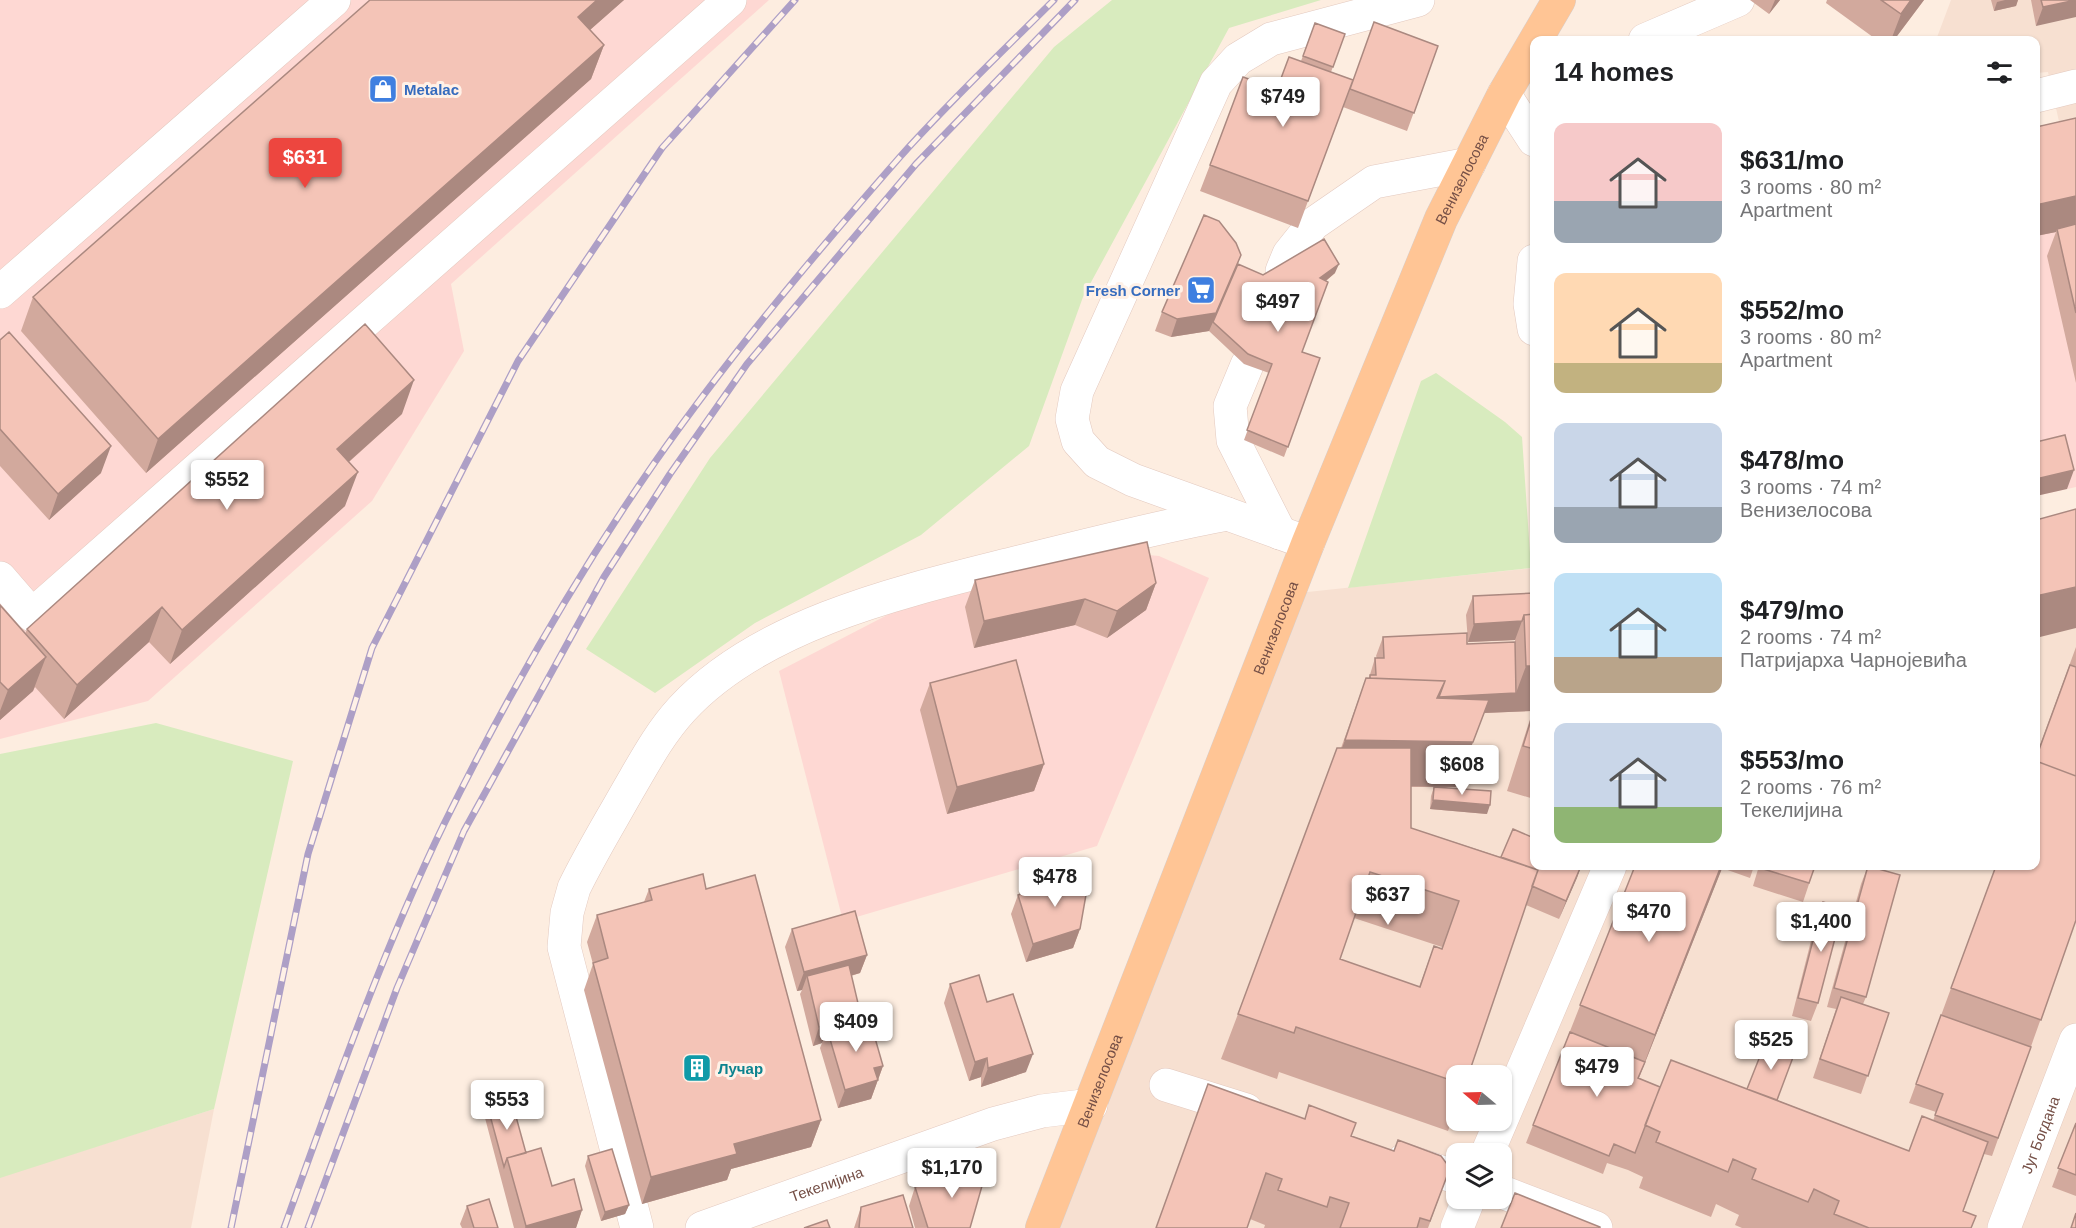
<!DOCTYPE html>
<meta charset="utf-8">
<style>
:root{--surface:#fff;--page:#f6f6f6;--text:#202124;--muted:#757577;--accent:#ed463f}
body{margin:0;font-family:Helvetica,sans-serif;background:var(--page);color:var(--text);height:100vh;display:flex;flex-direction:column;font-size:22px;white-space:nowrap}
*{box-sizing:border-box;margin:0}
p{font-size:20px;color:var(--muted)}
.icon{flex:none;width:33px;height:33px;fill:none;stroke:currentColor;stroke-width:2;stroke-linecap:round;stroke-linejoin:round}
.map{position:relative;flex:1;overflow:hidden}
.sheet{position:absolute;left:1530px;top:36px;width:510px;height:834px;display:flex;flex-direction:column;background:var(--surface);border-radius:12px;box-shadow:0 2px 4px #0004}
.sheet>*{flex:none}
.needle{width:39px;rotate:289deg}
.tools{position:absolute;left:1446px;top:1065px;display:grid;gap:12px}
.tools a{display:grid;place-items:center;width:66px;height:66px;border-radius:12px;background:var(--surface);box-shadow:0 2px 4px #0004;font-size:30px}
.price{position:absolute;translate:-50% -51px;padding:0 14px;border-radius:6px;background:#fff;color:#222;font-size:20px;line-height:39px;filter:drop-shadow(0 2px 3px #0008)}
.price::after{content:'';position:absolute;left:50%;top:36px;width:18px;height:14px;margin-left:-9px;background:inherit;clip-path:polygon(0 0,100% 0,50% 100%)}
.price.on{background:var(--accent);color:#fff}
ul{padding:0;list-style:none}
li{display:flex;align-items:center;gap:18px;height:150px;padding:0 24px}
li span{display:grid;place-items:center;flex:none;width:168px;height:120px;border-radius:12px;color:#555}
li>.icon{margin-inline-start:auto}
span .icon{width:72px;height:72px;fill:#fffc;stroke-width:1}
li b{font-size:26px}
h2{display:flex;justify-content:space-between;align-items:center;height:72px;padding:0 24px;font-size:26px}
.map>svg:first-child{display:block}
.residential{fill:#f7e0d1;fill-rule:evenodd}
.commercial{fill:#fed8d3}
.green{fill:#d8ebbe}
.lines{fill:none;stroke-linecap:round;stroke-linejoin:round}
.minor-casing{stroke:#e3c9bf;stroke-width:34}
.major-casing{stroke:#d8cecb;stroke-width:34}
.minor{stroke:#fff;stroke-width:33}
.major{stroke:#ffc595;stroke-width:33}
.rail-casing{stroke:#ad9fc6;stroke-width:7}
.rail{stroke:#fff1e7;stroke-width:4.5;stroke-dasharray:14;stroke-linecap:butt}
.wall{fill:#d2a99d;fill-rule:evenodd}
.shaded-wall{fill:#ab8980}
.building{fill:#f4c4b7;stroke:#ab8980;stroke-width:1.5;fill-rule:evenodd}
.labels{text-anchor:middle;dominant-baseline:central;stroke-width:6;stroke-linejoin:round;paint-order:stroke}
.shop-label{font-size:15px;font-weight:bold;fill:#366cbe;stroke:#fff1e7;text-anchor:start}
.street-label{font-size:15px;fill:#754f46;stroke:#fff1e7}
.culture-label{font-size:15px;font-weight:bold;fill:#0d838f;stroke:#fff1e7;text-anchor:start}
</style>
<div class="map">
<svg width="2076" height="1228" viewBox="0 0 2076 1228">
<rect width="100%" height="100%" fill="#fdede0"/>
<path class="residential" d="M1951,0H2076V198L2048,72L2036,73V40H1936Z
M2076,536V1228H1053L1298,593L1534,568V866H2036V545ZM1456,1076H1502V1120H1456ZM1456,1154H1502V1198H1456Z
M214,1109L191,1228H0V1177Z"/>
<path class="commercial" d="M0,0H769L451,284L464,351L372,501L148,701L0,739Z
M2036,146L2076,198V487L2036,496Z
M1118,552L1159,556L1209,578L1097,846L843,921L779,671L897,610Z"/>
<path class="green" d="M1112,0H1321L1229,28L1083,297L1029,446L921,535L755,623L655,693L586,649L710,458L1054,47Z
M1436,373L1505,422L1522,437L1531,568L1348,588L1421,381Z
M156,723L293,761L214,1109L0,1178V754Z"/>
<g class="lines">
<g class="minor-casing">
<g id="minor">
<path d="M1645,40L1738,0"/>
<path d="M1504,94L1534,140"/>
<path d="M2036,96L2076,86"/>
<path d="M1534,261L1530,304L1534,329"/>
<path d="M1282,271L1289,254L1313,224L1374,182L1469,164"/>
<path d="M0,292L334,0"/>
<path d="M1247,365L1230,406L1233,440L1280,533"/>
<path d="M1308,543L1133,480L1097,462L1078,441L1072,419L1077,391L1216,83L1238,59L1271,39L1418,0"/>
<path d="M0,578L32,615L730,0"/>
<path d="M1166,1085L1246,1110"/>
<path d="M1487,1154L1610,866"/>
<path d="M1404,1160L1456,1177"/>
<path d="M1502,1192L1596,1228"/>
<path d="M637,1228L564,947L567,913L574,888C590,855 609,824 627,792C644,763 659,734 682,709C762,622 908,590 1019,562C1088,545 1157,527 1227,514"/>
<path id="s1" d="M702,1228L993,1124L1042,1111L1091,1105"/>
<path d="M1457,1228L1469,1198"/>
<path id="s2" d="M2004,1228L2076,1040"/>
</g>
</g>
<g class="major-casing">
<g id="major">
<path id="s3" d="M1042,1228L1308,543L1441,219L1504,94L1559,0"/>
</g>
</g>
<use href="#minor" class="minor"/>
<use href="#major" class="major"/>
<g class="rail-casing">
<path id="rail" d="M231,1228L308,854L372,648L518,361L662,148L795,0
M284,1228C333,1092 381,954 444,824C505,700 576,576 655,462C729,356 814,255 899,158C948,103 1002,52 1054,0
M308,1228L397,988L464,831L604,577L670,474L747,364L916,164L1075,0"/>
</g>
<use href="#rail" class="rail"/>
</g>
<path class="wall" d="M370,0H624L590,30L604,45L591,79L146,473L21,331L33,297Z
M1750,0H1780L1769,14Z
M1827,0H1924L1894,40H1877L1826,3Z
M1991,0H2018L2016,6L1994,11Z
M2031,0H2076L2036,26Z
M1315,23L1345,34L1331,72L1353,80L1438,46L1407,131L1343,107L1298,228L1200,191L1210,165L1301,61Z
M2076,118V383L2047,256L2056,232L2036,236V127Z
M1238,265L1263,275L1335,273L1326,281L1302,352L1320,358L1284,457L1244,440L1269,373L1244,364L1209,331L1171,337L1155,331L1162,312Z
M0,340L101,473L49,520L0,466Z
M402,414L349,462L345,506L170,664L149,642L64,719L35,687L33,691L0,720V605L25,634L27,629Z
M975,580L1156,583L1146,610L1107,638L1075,625L974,648L965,607Z
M1534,593V799L1507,791L1532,713V711L1484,713L1456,787H1411V828L1501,857L1581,866L1559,919L1526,905L1456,1076V1108L1448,1131L1279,1072L1277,1079L1221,1059L1238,1014L1341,748L1366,678H1369L1375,658H1377L1376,656L1383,637L1467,644L1515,642V640L1468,642L1466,615L1473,596ZM1354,918L1442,947L1441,949L1434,946L1419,987L1340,959Z
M2076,647V920L1992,1156L1984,1154L1963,1211L1971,1228H1742L1735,1225L1739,1215L1716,1204L1711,1217L1639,1188L1643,1177L1628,1170L1607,1163L1603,1174L1526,1143L1635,866H1754L1750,878L1722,868L1639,1078L1660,1087L1777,1100L1909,1151L1933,1121L1936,1112L1909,1103Z
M930,683L1044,764L1034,791L947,814L920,710Z
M1434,787L1487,814L1430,809L1431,796Z
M1759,866H1815L1803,902L1753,886Z
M1868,866L1866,997L1863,1004L1889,1013L1861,1094L1813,1078L1836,1009L1827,1007L1861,884Z
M649,889H706L821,1120L811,1147L731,1169L727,1180L642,1204L584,990L593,964L587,942L597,915L644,902Z
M1018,895L1080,929L1073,948L1026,962L1011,914Z
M1823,902L1818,1003L1811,1021L1792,1016L1816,921Z
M792,929L867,955L860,973L851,976L860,1020L883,1066L871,1099L838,1108L820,1048L822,1043L813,1046L800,994L802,990L797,991L785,947Z
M950,984L987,1002L1026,1072L981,1087V1077L969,1081L944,1003Z
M1208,1084L1394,1151L1450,1168L1428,1228H1264L1265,1225L1250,1219Z
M488,1108L526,1153L552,1186L582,1210L576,1228H514L485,1118Z
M2076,1123V1196L2052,1187Z
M588,1156L629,1205L625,1214L601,1221L585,1166Z
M915,1187L970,1228H915L909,1206Z
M467,1206L498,1228H462L460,1224Z
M861,1207L913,1228H854Z"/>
<path class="shaded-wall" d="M597,0H624L566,51L578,17Z
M1775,0H1780L1769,14Z
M1911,0H1924L1894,40H1891L1901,14Z
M2005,0H2018L2016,6L1994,11L1997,2Z
M2076,0V17L2036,26L2043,7Z
M604,45L591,79L146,473L158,439Z
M2076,196V227L2057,229L2056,232L2036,236V205Z
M1241,255L1234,274L1209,331L1171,337L1177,319Z
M1339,264L1335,273L1317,288L1320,278Z
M414,380L402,414L325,483L337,449Z
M111,446L101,473L49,520L58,494Z
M2074,470L2067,489L2036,496V479Z
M358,472L345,506L170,664L182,630Z
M1156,583L1146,610L1107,638L1117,611Z
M2076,587V628L2036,638V596Z
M1085,599L1075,625L974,648L984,621Z
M162,607L149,642L64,719L77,685Z
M1522,621L1515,640L1468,642L1474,624Z
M46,657L33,691L0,720V711L8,690Z
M1526,666H1534V703L1532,711L1484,713L1456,787L1328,785L1345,740L1365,719L1445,681L1516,693Z
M1044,764L1034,791L947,814L957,787Z
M1433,800L1490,805L1487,814L1430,809Z
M1581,866L1577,878L1559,919L1566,901Z
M1721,866H1723L1638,1080L1655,1035Z
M1080,929L1073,948L1026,962L1033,944Z
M867,955L860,973L810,987L807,976L802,990L797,991L804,972Z
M861,1016L855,1035L827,1029L822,1043L813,1046L819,1027Z
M1033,1054L1026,1072L981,1087L988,1068Z
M987,1058L981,1077L969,1081L975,1062Z
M883,1066L871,1099L838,1108L845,1090L874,1068Z
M821,1120L811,1147L731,1169L727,1180L642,1204L651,1177L734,1144Z
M629,1205L625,1214L601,1221L605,1212Z
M582,1210L576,1228H525L526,1226Z"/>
<path class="building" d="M370,0H597L578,17L604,45L158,439L33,297Z
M1881,0H1911L1901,14Z
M2041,0H2076L2043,7Z
M1374,22L1438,46L1414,113L1350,89Z
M1315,23L1345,34L1333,67L1303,56Z
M1289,57L1353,80L1308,201L1210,165L1243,77L1277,89Z
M2076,118V196L2036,205V127Z
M1204,215L1219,221L1236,243L1241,255L1216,313L1177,319L1162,312Z
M2076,224V313L2057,229Z
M1324,239L1339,264L1320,278L1328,282L1302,352L1320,358L1288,447L1247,430L1272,364L1248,354L1213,322L1238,264L1263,275Z
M365,324L414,380L337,449L358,472L182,630L162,607L77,685L27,629Z
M9,332L111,446L58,494L0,429V340Z
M2065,435L2074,470L2036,479V442Z
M2076,509V587L2036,596V520Z
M1147,542L1156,583L1117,611L1085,599L984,621L975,580Z
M1534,593V614L1524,615L1522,621L1474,624L1473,596Z
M0,605L46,657L8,690L0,682Z
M1534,614V666H1526L1524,615Z
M1467,633V644L1515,642L1516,693L1439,697L1445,681L1370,678V675H1376L1375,658H1384L1383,637Z
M1016,660L1044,764L957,787L930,683Z
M2070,665L2076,667V776L2036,761V758Z
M1366,678L1445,681L1437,698L1489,700L1473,742L1345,740Z
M1534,710V749L1523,746Z
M1337,748H1411V828L1538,870L1468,1076H1456V1082L1296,1027L1294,1033L1238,1014ZM1370,872L1459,901L1442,949L1434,946L1420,987L1340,959Z
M2036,761L2076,776V920L2041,1020L1951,988L1996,866H2036Z
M1434,787L1491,791L1490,805L1433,800Z
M1513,829L1534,838V866H1581L1566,901L1532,886L1538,870L1501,857Z
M1635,866H1721L1655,1035L1580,1005Z
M1745,866H1754L1753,868Z
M1760,866H1815L1809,883L1760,868Z
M1868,866L1900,875L1866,997L1834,988Z
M1090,872L1080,929L1033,944L1018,895Z
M703,874L706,889L755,875L821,1120L734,1144L737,1154L651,1177L593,963L608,958L597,915L652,900L649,889Z
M1823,902L1843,908L1818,1003L1798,998Z
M855,911L867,955L804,972L792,929Z
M849,965L861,1016L819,1027L807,976Z
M979,975L987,1002L1013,994L1033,1054L988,1068L987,1058L975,1062L950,984Z
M1841,997L1889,1013L1868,1076L1820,1059Z
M1941,1015L2031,1047L1998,1138L1935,1115L1943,1094L1916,1084Z
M869,1017L883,1066L874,1068L878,1080L845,1090L827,1029Z
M1570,1032L1645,1062L1638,1078L1660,1087L1635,1153L1614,1144L1609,1156L1533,1125Z
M1766,1041L1795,1052L1777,1100L1747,1089Z
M1671,1060L1909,1151L1922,1116L1988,1142L1963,1211L1976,1216L1971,1228H1869L1834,1214L1839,1201L1814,1189L1808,1202L1752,1179L1756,1169L1733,1159L1728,1172L1656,1142L1660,1132L1645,1125Z
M1208,1084L1305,1119L1309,1105L1356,1123L1351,1136L1394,1151L1398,1140L1441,1156L1450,1168L1430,1221L1420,1218L1417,1228H1340L1349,1203L1330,1197L1327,1207L1278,1190L1282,1179L1266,1173L1247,1228H1156Z
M512,1102L526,1153L507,1158L504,1167L488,1108Z
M2076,1123V1175L2058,1168Z
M541,1148L552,1186L574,1179L582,1210L526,1226L507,1158Z
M612,1149L629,1205L605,1212L588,1156Z
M988,1165L970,1228H928L915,1187Z
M1515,1193L1600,1227V1228H1501Z
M903,1195L913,1228H859L861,1207Z
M489,1199L498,1228H474L467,1206Z
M2076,1213V1228H2071Z
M827,1220L830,1228H804Z"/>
<defs>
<g id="shop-square" transform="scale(1.5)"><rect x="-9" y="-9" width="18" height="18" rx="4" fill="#3f7fe0" stroke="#fff1e7"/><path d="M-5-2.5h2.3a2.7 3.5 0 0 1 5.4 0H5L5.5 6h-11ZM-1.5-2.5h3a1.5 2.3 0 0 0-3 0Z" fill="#fff"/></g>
<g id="supermarket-square" transform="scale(1.5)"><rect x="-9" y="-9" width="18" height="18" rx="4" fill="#3f7fe0" stroke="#fff1e7"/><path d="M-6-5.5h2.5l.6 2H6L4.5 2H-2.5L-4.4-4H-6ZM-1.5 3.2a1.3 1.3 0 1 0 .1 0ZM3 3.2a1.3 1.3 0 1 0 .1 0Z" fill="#fff"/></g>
<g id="building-square" transform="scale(1.5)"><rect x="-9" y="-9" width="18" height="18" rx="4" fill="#0f9aa8" stroke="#fff1e7"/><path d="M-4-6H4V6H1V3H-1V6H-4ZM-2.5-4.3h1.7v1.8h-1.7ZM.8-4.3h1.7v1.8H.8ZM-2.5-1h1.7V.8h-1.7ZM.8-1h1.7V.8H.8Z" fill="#fff"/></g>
</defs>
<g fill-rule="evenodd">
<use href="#shop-square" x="383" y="89"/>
<use href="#supermarket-square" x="1201" y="290"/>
<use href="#building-square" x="697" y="1068"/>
</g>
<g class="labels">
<g class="shop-label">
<text x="404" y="89">Metalac</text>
<text x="1180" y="290" text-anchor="end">Fresh Corner</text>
</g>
<g class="street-label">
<text stroke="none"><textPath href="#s3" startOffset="1130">Венизелосова</textPath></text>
<text stroke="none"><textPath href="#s3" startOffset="644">Венизелосова</textPath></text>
<text stroke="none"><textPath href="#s3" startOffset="158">Венизелосова</textPath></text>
<text stroke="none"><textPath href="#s2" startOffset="100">Југ Богдана</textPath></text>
<text stroke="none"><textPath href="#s1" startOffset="132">Текелијина</textPath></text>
</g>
<g class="culture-label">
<text x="718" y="1068">Лучар</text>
</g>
</g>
</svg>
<div class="tools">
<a><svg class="needle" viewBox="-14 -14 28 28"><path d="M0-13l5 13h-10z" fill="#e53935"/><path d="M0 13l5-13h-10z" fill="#757577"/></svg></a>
<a><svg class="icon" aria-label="layers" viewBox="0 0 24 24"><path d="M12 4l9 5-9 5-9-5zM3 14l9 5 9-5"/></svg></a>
</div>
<b class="price" style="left:1283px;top:128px">$749</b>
<b class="price on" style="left:305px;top:189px">$631</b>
<b class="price" style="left:1278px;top:333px">$497</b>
<b class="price" style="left:227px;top:511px">$552</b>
<b class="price" style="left:1462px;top:796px">$608</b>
<b class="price" style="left:1055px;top:908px">$478</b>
<b class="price" style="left:1388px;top:926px">$637</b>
<b class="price" style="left:1649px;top:943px">$470</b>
<b class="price" style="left:1821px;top:953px">$1,400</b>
<b class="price" style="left:856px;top:1053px">$409</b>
<b class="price" style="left:1771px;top:1071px">$525</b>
<b class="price" style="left:1597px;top:1098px">$479</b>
<b class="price" style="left:507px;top:1131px">$553</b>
<b class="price" style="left:952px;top:1199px">$1,170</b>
<section class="sheet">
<h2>14 homes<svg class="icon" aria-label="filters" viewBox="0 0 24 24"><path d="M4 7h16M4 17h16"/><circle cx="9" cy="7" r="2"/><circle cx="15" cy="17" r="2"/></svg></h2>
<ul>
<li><span style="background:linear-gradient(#f6c9c9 65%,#9aa5b1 0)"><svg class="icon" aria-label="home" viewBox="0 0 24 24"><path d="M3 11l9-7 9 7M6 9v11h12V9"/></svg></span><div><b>$631/mo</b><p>3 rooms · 80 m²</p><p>Apartment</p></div></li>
<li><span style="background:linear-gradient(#ffd9b3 75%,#c2b280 0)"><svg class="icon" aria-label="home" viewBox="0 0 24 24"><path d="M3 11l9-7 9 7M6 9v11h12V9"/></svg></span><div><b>$552/mo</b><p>3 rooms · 80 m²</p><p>Apartment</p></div></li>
<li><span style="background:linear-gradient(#c9d6e8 70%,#9aa5b1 0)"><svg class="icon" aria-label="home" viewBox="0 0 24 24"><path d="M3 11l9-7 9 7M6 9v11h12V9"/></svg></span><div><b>$478/mo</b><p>3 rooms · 74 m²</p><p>Венизелосова</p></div></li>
<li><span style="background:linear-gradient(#bfe0f5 70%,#b9a48a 0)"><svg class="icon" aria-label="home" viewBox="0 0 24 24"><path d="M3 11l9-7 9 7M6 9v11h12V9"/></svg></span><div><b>$479/mo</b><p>2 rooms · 74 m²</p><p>Патријарха Чарнојевића</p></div></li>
<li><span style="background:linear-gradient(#c9d6e8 70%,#8fb573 0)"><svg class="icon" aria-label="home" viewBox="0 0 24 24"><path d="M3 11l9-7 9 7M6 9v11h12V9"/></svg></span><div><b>$553/mo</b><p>2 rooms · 76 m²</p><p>Текелијина</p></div></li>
</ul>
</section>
</div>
